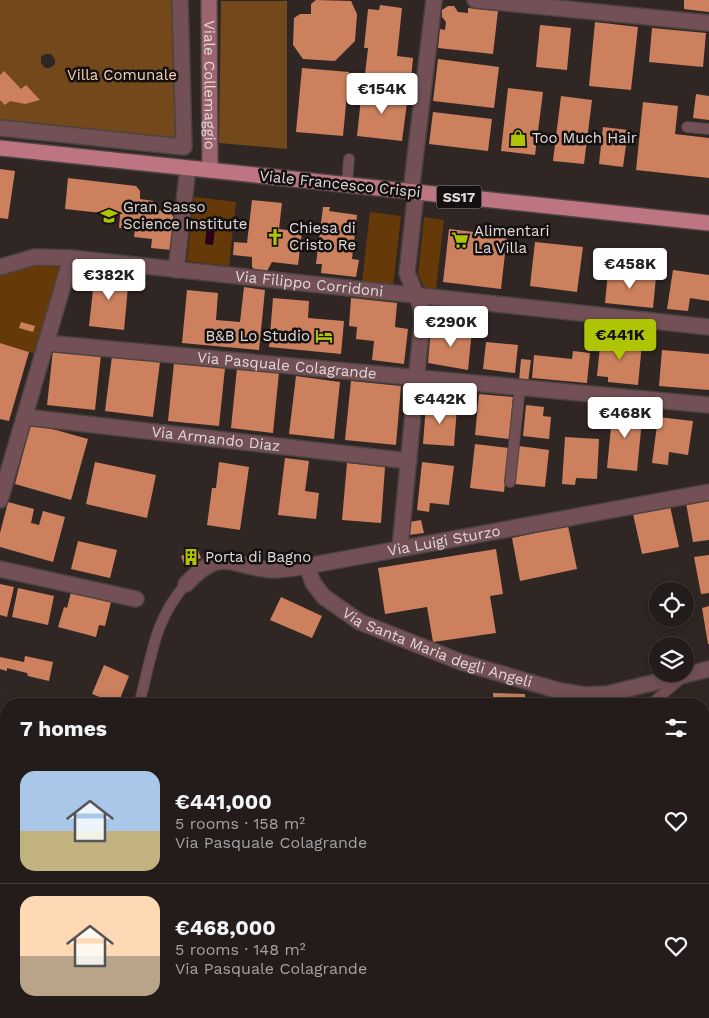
<!DOCTYPE html>
<meta charset="utf-8">
<style>
:root{--surface:#241c1b;--page:#302928;--text:#f1f3f6;--muted:#a3a1a3;--line:#413a3a;--accent:#afc503}
body{margin:0;font-family:"Work Sans",sans-serif;background:var(--page);color:var(--text);height:100vh;display:flex;flex-direction:column;font-size:19px;white-space:nowrap}
*{box-sizing:border-box;margin:0}
p{font-size:16px;color:var(--muted)}
.icon{flex:none;width:28px;height:28px;fill:none;stroke:currentColor;stroke-width:2;stroke-linecap:round;stroke-linejoin:round}
.map{position:relative;flex:1;overflow:hidden}
.drawer{position:absolute;left:0px;top:698px;width:710px;height:321px;display:flex;flex-direction:column;background:var(--surface);border-radius:20px 20px 0 0;box-shadow:0 2px 12px #0003,0 0 0 1px var(--line)}
.drawer>*{flex:none}
.buttons{position:absolute;left:649px;top:582px;display:grid;gap:10px}
.buttons a{display:grid;place-items:center;width:45px;height:45px;border-radius:50%;background:var(--surface);box-shadow:0 2px 12px #0003,0 0 0 1px var(--line);font-size:25px}
.price{position:absolute;translate:-50% -42px;padding:0 11px;border-radius:5px;background:#fff;color:#222;font-size:16px;line-height:32px;filter:drop-shadow(0 1px 2px #0008)}
.price::after{content:'';position:absolute;left:50%;top:30px;width:15px;height:11px;margin-left:-8px;background:inherit;clip-path:polygon(0 0,100% 0,50% 100%)}
.price.current{background:var(--accent);color:#111}
ul{padding:0;list-style:none}
li{display:flex;align-items:center;gap:15px;height:125px;padding:0 20px}
li+li{border-top:1px solid var(--line)}
li span{display:grid;place-items:center;flex:none;width:140px;height:100px;border-radius:15px;color:#555}
li>.icon{margin-inline-start:auto}
span .icon{width:60px;height:60px;fill:#fffc;stroke-width:1}
li b{font-size:21px}
h2{display:flex;justify-content:space-between;align-items:center;height:60px;padding:0 20px;font-size:21px}
.map>svg:first-child{display:block}
.green{fill:#653a08;fill-rule:evenodd}
.forest{fill:#73481a;fill-rule:evenodd}
.water{fill:#290016}
.building{fill:#cc805e}
.lines{fill:none;stroke-linecap:round;stroke-linejoin:round}
.lane-casing{stroke:#4c4341;stroke-width:12}
.street-casing{stroke:#4c4341;stroke-width:18}
.secondary-casing{stroke:#4c4341;stroke-width:18}
.primary-casing{stroke:#4c4341;stroke-width:18}
.lane{stroke:#735056;stroke-width:10}
.street{stroke:#735056;stroke-width:15}
.secondary{stroke:#9c656e;stroke-width:15}
.primary{stroke:#bc7581;stroke-width:15}
.labels{text-anchor:middle;dominant-baseline:central;stroke-width:5;stroke-linejoin:round;paint-order:stroke}
.shield{fill:#151010;stroke:#a49d9c;stroke-width:1}
.shield-label{font-size:14px;font-weight:bold;fill:#e1d9d8}
.park-label{font-size:15px;fill:#f5d3b6;stroke:#151010}
.street-label{font-size:15px;fill:#e1d9d8;stroke:#151010}
.poi-label{font-size:15px;fill:#e1d9d8;stroke:#151010;text-anchor:start}
</style>
<div class="map">
<svg width="709" height="1018" viewBox="0 0 709 1018">
<rect width="100%" height="100%" fill="#302624"/>
<path class="green" d="M194,197L236,202L229,266L187,261ZM208,217L216,218L213,245L205,244Z
M370,212L401,216L393,286L362,282Z
M424,217L444,220L436,289L424,287L418,274Z
M49,265L62,267L36,354L0,343V276L29,266Z"/>
<path class="forest" d="M0,0H180L184,147L0,128ZM45,54H51L55,59V64L50,68H45L41,63V57Z
M221,1H287V149L219,143Z"/>
<path class="water" d="M208,217L216,218L213,245L205,244Z"/>
<path class="building" d="M316,0L351,1L357,14L355,41L335,61L303,59L293,45L294,18L300,14H311V4Z
M684,0H709V12L684,9Z
M380,5L402,8L397,56L413,58L411,79L365,74L368,48H364L368,9L379,10Z
M448,6H454L458,12L468,13V8L498,11L493,54L438,48L440,29L445,30L446,22L442,17V10Z
M595,22L638,27L631,90L589,86Z
M540,25L571,28L567,70L536,67Z
M652,28L706,33L703,67L649,62Z
M438,59L499,67L494,108L433,101Z
M302,68L349,72L343,136L296,132Z
M4,71L21,89L26,85L40,100L25,104L10,101L5,105L0,100V75Z
M508,88L543,92L535,155L501,151Z
M362,89L408,95L402,141L357,136Z
M696,94L709,96V120L693,118Z
M561,96L592,100L584,164L553,161Z
M643,102L678,106L675,134L709,138V178L636,170Z
M433,112L492,119L488,151L429,144Z
M603,127L628,130L623,167L599,164Z
M0,169L15,171L8,219L0,218Z
M68,178L136,186L140,191V199L154,201V210L168,211L174,217L171,250L151,248L152,239L134,237L135,229L119,228L120,215L65,209Z
M252,200L282,203L279,229L302,232L298,265L272,262L267,271L257,272L252,267V257L233,255L234,242L247,243Z
M323,207H330L329,211L357,215L352,259L359,260L356,277L321,273L322,264H316Z
M449,229L507,236L501,289L443,282Z
M535,242L583,247L577,292L530,286Z
M673,270L709,275V301L690,298L688,311L667,309Z
M95,272L129,276L124,330L89,326Z
M608,272L656,277L653,308L605,303Z
M244,287L265,290L259,350L182,343L187,290L218,293L216,320L240,322Z
M273,298L309,301L308,318L344,321L341,354L269,347Z
M351,298L397,303L395,327L408,329L404,364L372,360L374,341L356,339L357,327L349,326Z
M475,310L485,311L484,326L474,325Z
M21,322L35,326L33,332L19,328Z
M444,327L472,330L468,370L428,363L430,339L433,333Z
M611,333L628,335L627,343L642,344L638,385L608,382V377L597,376L600,346L609,347Z
M486,342L518,345L515,373L483,369Z
M0,343L29,352L9,421L0,419Z
M53,350L101,355L95,410L47,405Z
M662,350L709,354V390L659,386Z
M573,351L590,353L587,383L532,378L534,355L572,359Z
M112,356L160,362L153,417L105,411Z
M521,359L531,360L528,382L519,381Z
M174,363L225,368L219,426L168,421Z
M237,368L279,372L273,433L231,428Z
M296,376L340,382L334,439L289,434Z
M351,381L401,386L396,445L345,440Z
M479,394L513,397L509,439L475,435Z
M426,404L457,407L454,446L423,444Z
M526,405L544,407L543,416L551,417L549,439L523,436Z
M613,407L643,410L637,471L607,468Z
M658,417L693,421L688,455L669,452L668,465L652,463Z
M31,423L88,439L71,500L15,484Z
M565,437L599,439L597,479L576,478L575,485L562,484Z
M475,444L509,448L504,492L470,488Z
M519,446L549,450L545,487L515,484Z
M285,458L309,461L305,491L319,493L316,519L278,515Z
M95,462L156,475L147,518L86,504Z
M219,462L249,467L240,530L207,525L212,488H216Z
M422,462L454,466L449,505L430,503L429,512L417,510Z
M347,463L385,467L381,523L342,520Z
M709,499V540L693,542L686,503Z
M8,502L34,509L31,523L39,525L43,511L65,517L53,562L0,547V533Z
M670,506L679,547L642,554L633,514Z
M421,520L424,533L408,535L409,522Z
M568,526L577,569L520,581L512,538Z
M78,541L117,550L110,578L71,569Z
M496,549L503,594L490,596L496,633L433,642L427,607L385,614L378,568Z
M198,550L201,558L184,564L181,556Z
M709,555V593L701,594L694,557Z
M0,584L14,587L7,617L0,615Z
M18,588L54,596L48,625L12,617Z
M71,592L111,602L105,626L99,625L96,637L58,627L64,607L67,608Z
M281,597L322,616L312,638L270,620Z
M709,606V644H708L702,608Z
M25,656L53,662L49,681L28,676L27,673L7,668V671L0,669V657L24,662Z
M104,665L129,676L118,704L92,694Z
M493,693L525,694V704H480V699H493Z
M0,713L6,715V735L0,733Z
M0,742L6,743L2,784H0Z"/>
<g class="lines">
<g class="lane-casing">
<path id="lane" d="M687,127L709,129
M347,184L349,159
M510,482L520,387
M139,704C152,658 153,621 186,584
M651,704L684,676
M704,739L709,736
M704,811L709,806
M704,922L709,925
M292,1018L294,1012
M632,1018L642,1012"/>
</g>
<g class="street-casing">
<g id="street">
<path d="M475,0L709,23"/>
<path d="M0,128L184,147L180,0"/>
<path d="M411,192L434,0"/>
<path id="s1" d="M0,267L35,257L71,258L709,327"/>
<path d="M176,270L188,168"/>
<path id="s2" d="M46,343L709,405"/>
<path id="s3" d="M25,417L409,461"/>
<path d="M0,500L71,258"/>
<path d="M400,548L422,321L421,307L407,273L416,192"/>
<path id="s4" d="M307,566L313,583L324,597L360,622L461,662L560,691L585,695L607,694L709,669"/>
<path d="M0,569L136,599"/>
<path id="s5" d="M186,584C223,545 230,567 272,570C283,570 296,568 307,566L709,492"/>
<path d="M0,893L6,895"/>
<path d="M0,950L6,935"/>
</g>
</g>
<g class="secondary-casing">
<g id="secondary">
<path id="s6" d="M209,0L210,170"/>
</g>
</g>
<g class="primary-casing">
<path id="primary" d="M0,148L709,223"/>
</g>
<use href="#lane" class="lane"/>
<use href="#street" class="street"/>
<use href="#secondary" class="secondary"/>
<use href="#primary" class="primary"/>
</g>
<defs>
<g id="shop-bare" transform="scale(1.35)"><path d="M-5-2.5h2.3a2.7 3.5 0 0 1 5.4 0H5L5.5 6h-11ZM-1.5-2.5h3a1.5 2.3 0 0 0-3 0Z" fill="#afc503" stroke="#151010" stroke-width="2.5" paint-order="stroke"/></g>
<g id="university-bare" transform="scale(1.35)"><path d="M0-5L7-2L0 1L-7-2ZM-4 1L0 2.5L4 1V4Q0 6-4 4Z" fill="#afc503" stroke="#151010" stroke-width="2.5" paint-order="stroke"/></g>
<g id="church-bare" transform="scale(1.35)"><path d="M-1.2-6h2.4v3.5h3.3v2.4h-3.3V6h-2.4V-.1h-3.3v-2.4h3.3Z" fill="#afc503" stroke="#151010" stroke-width="2.5" paint-order="stroke"/></g>
<g id="supermarket-bare" transform="scale(1.35)"><path d="M-6-5.5h2.5l.6 2H6L4.5 2H-2.5L-4.4-4H-6ZM-1.5 3.2a1.3 1.3 0 1 0 .1 0ZM3 3.2a1.3 1.3 0 1 0 .1 0Z" fill="#afc503" stroke="#151010" stroke-width="2.5" paint-order="stroke"/></g>
<g id="hotel-bare" transform="scale(1.35)"><path d="M-6-4.5h1.5V1H6V5H4.5V3h-9V5H-6ZM-4 0a1.8 1.8 0 1 1 3.6 0ZM.5 0V-2.5h3Q6-2.5 6 0Z" fill="#afc503" stroke="#151010" stroke-width="2.5" paint-order="stroke"/></g>
<g id="building-bare" transform="scale(1.35)"><path d="M-4-6H4V6H1V3H-1V6H-4ZM-2.5-4.3h1.7v1.8h-1.7ZM.8-4.3h1.7v1.8H.8ZM-2.5-1h1.7V.8h-1.7ZM.8-1h1.7V.8H.8Z" fill="#afc503" stroke="#151010" stroke-width="2.5" paint-order="stroke"/></g>
</defs>
<g fill-rule="evenodd">
<use href="#shop-bare" x="518" y="138"/>
<use href="#university-bare" x="109" y="216"/>
<use href="#church-bare" x="275" y="237"/>
<use href="#supermarket-bare" x="460" y="240"/>
<use href="#hotel-bare" x="324" y="336"/>
<use href="#building-bare" x="191" y="557"/>
</g>
<g class="labels">
<rect class="shield" x="436.5" y="185.5" width="45" height="23" rx="4"/>
<g class="shield-label">
<text x="459" y="197">SS17</text>
</g>
<g class="park-label">
<text x="122" y="75">Villa Comunale</text>
</g>
<g class="street-label">
<text stroke="none"><textPath href="#s6" startOffset="85">Viale Collemaggio</textPath></text>
<text transform="translate(340 184) rotate(6)">Viale Francesco Crispi</text>
<text stroke="none"><textPath href="#s1" startOffset="312">Via Filippo Corridoni</textPath></text>
<text stroke="none"><textPath href="#s2" startOffset="242">Via Pasquale Colagrande</textPath></text>
<text stroke="none"><textPath href="#s3" startOffset="192">Via Armando Diaz</textPath></text>
<text stroke="none"><textPath href="#s5" startOffset="269">Via Luigi Sturzo</textPath></text>
<text stroke="none"><textPath href="#s4" startOffset="161">Via Santa Maria degli Angeli</textPath></text>
</g>
<g class="poi-label">
<text x="532" y="138">Too Much Hair</text>
<text x="123" y="207">Gran Sasso<tspan x="123" dy="17">Science Institute</tspan></text>
<text x="289" y="228">Chiesa di<tspan x="289" dy="17">Cristo Re</tspan></text>
<text x="474" y="231">Alimentari<tspan x="474" dy="17">La Villa</tspan></text>
<text x="310" y="336" text-anchor="end">B&amp;B Lo Studio</text>
<text x="205" y="557">Porta di Bagno</text>
</g>
</g>
</svg>
<div class="buttons">
<a><svg class="icon" aria-label="locate" viewBox="0 0 24 24"><circle cx="12" cy="12" r="6"/><path d="M12 2v4M12 18v4M2 12h4M18 12h4"/></svg></a>
<a><svg class="icon" aria-label="layers" viewBox="0 0 24 24"><path d="M12 4l9 5-9 5-9-5zM3 14l9 5 9-5"/></svg></a>
</div>
<b class="price" style="left:382px;top:115px">€154K</b>
<b class="price" style="left:630px;top:290px">€458K</b>
<b class="price" style="left:109px;top:301px">€382K</b>
<b class="price" style="left:451px;top:348px">€290K</b>
<b class="price current" style="left:620px;top:361px">€441K</b>
<b class="price" style="left:440px;top:425px">€442K</b>
<b class="price" style="left:625px;top:439px">€468K</b>
<section class="drawer">
<h2>7 homes<svg class="icon" aria-label="filters" viewBox="0 0 24 24"><path d="M4 7h16M4 17h16"/><circle cx="9" cy="7" r="2"/><circle cx="15" cy="17" r="2"/></svg></h2>
<ul>
<li><span style="background:linear-gradient(#a9c7e8 60%,#c2b280 0)"><svg class="icon" aria-label="home" viewBox="0 0 24 24"><path d="M3 11l9-7 9 7M6 9v11h12V9"/></svg></span><div><b>€441,000</b><p>5 rooms · 158 m²</p><p>Via Pasquale Colagrande</p></div><svg class="icon" aria-label="heart" viewBox="0 0 24 24"><path d="M12 20l-8-8c-3-5 5-10 8-4 3-6 11-1 8 4z"/></svg></li>
<li><span style="background:linear-gradient(#ffd9b3 60%,#b9a48a 0)"><svg class="icon" aria-label="home" viewBox="0 0 24 24"><path d="M3 11l9-7 9 7M6 9v11h12V9"/></svg></span><div><b>€468,000</b><p>5 rooms · 148 m²</p><p>Via Pasquale Colagrande</p></div><svg class="icon" aria-label="heart" viewBox="0 0 24 24"><path d="M12 20l-8-8c-3-5 5-10 8-4 3-6 11-1 8 4z"/></svg></li>
</ul>
</section>
</div>
